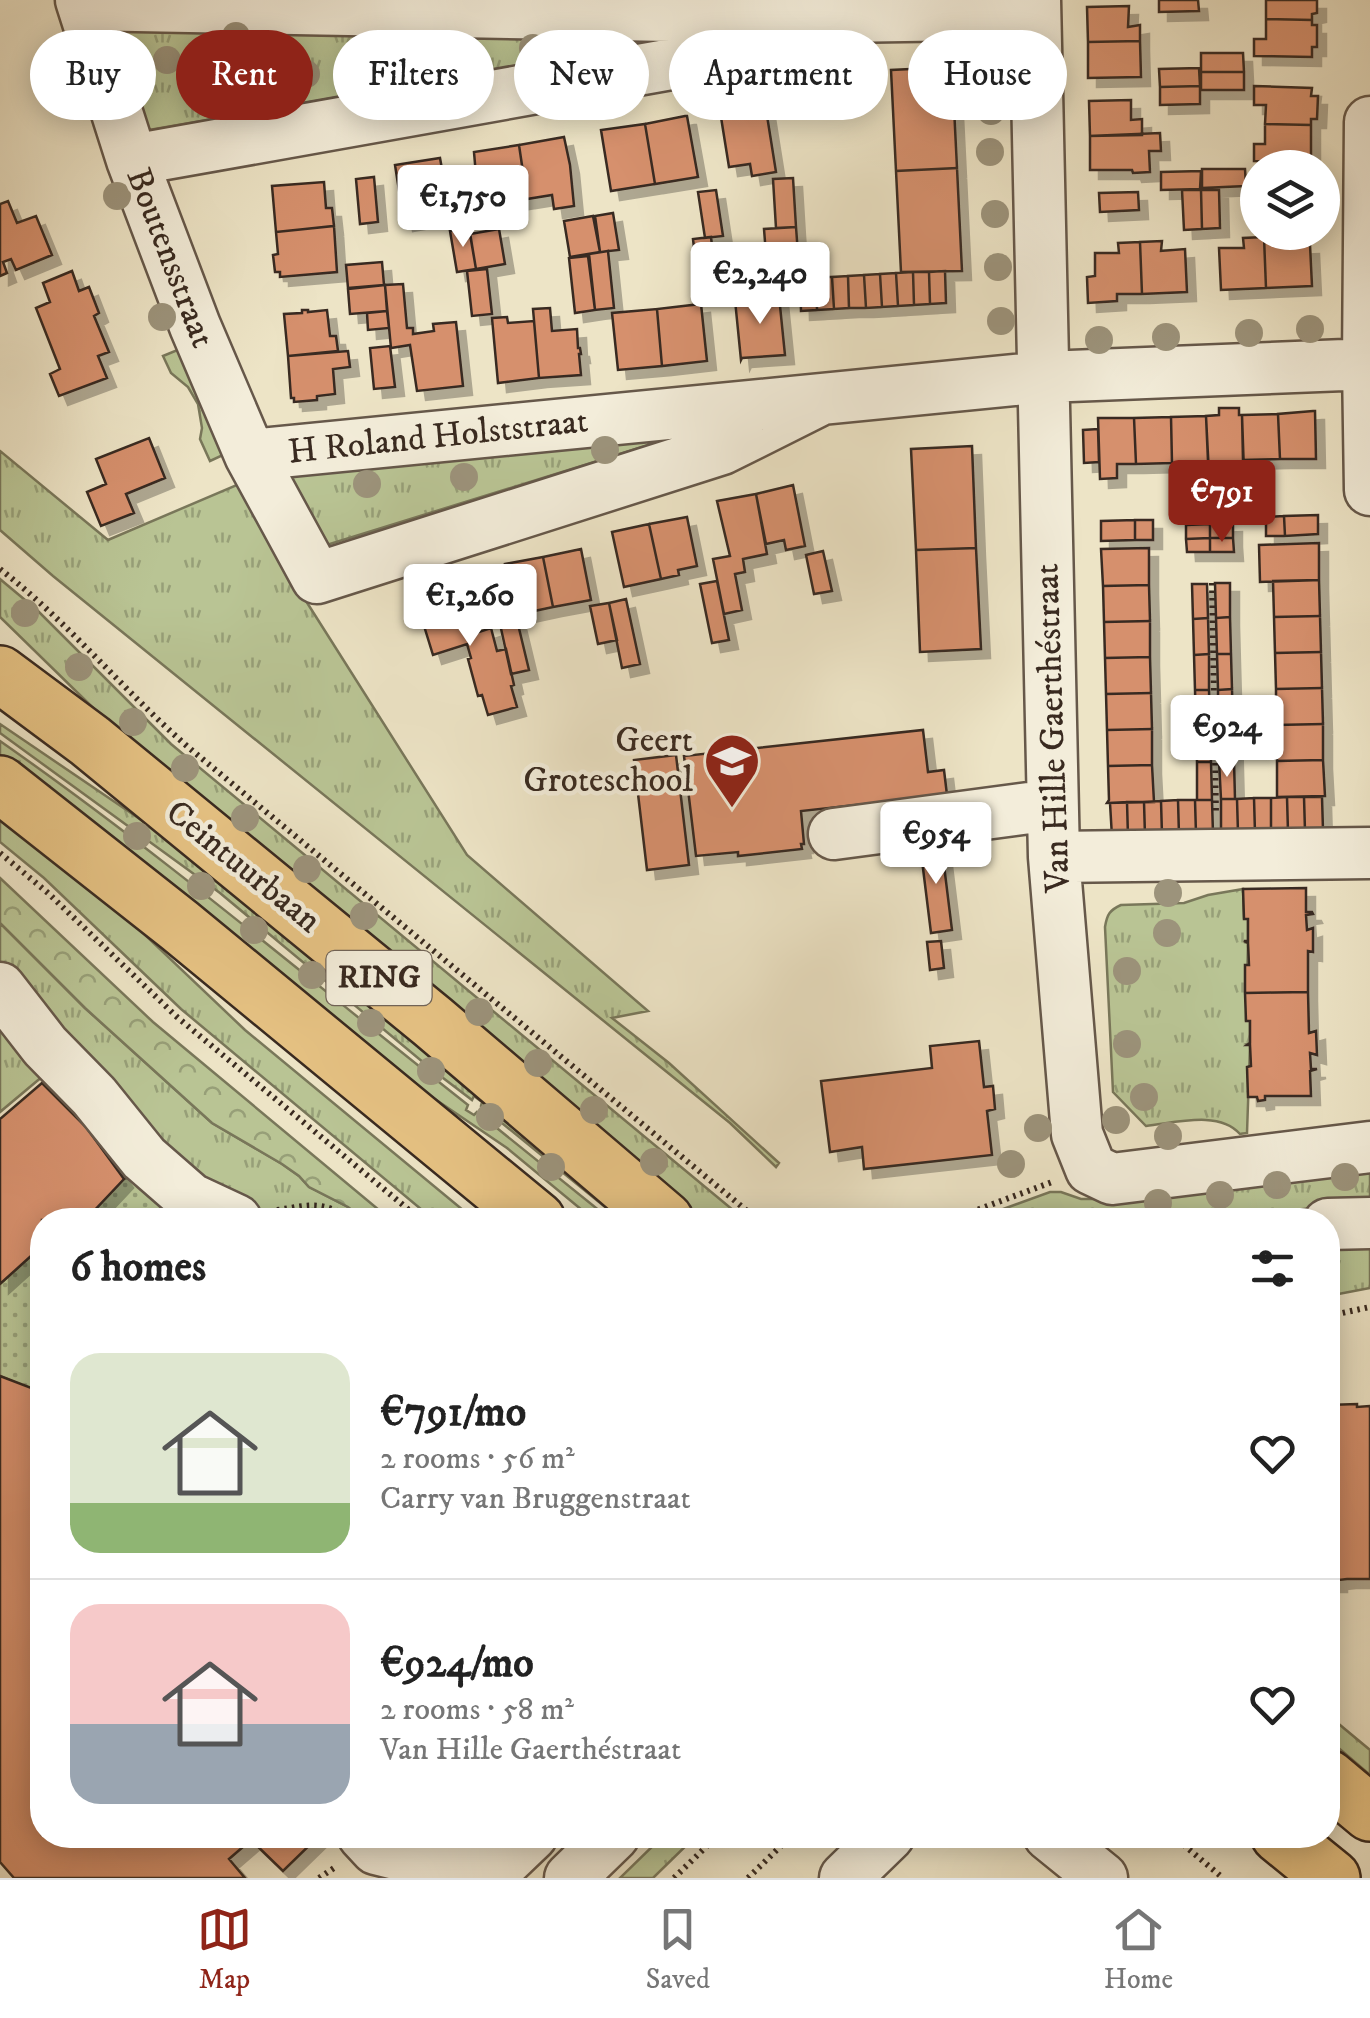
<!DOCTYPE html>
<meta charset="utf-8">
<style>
:root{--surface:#fff;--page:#f6f6f6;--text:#222;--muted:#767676;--line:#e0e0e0;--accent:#8f2418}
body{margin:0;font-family:"IM FELL DW Pica",serif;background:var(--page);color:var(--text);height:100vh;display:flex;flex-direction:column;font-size:38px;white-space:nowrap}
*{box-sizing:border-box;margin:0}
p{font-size:32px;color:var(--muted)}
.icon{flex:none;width:55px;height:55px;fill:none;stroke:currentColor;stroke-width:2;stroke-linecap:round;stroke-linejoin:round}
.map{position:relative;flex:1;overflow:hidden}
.drawer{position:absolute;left:30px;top:1208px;width:1310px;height:640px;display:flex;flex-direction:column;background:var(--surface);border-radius:40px;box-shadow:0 5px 25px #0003}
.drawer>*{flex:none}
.banner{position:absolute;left:30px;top:30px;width:1310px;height:90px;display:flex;gap:20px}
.buttons{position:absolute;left:1240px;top:150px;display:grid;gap:20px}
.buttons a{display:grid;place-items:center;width:100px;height:100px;border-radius:50%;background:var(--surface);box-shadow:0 5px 25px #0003;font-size:50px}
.price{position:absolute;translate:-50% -85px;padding:0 22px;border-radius:10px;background:#fff;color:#222;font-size:32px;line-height:65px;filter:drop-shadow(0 2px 5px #0008)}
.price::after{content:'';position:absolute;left:50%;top:60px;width:30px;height:22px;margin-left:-15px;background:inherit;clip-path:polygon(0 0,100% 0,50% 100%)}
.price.current{background:var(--accent);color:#fff}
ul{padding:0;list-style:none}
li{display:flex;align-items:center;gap:30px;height:250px;padding:0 40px}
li+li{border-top:2px solid var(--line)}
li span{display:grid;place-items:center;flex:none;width:280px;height:200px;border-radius:30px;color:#555}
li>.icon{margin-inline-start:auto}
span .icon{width:120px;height:120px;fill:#fffc;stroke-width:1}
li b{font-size:42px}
h2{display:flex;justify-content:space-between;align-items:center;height:120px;padding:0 40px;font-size:42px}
.tag{padding:0 35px;border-radius:45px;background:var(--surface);box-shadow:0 5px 25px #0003;font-size:35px;line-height:90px}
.tag.current{background:var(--accent);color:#fff}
.tab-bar{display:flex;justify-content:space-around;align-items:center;height:140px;border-top:2px solid var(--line);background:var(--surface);font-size:28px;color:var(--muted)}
.tab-bar a{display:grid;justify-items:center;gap:5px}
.tab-bar .current{color:var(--accent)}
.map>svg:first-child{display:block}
.grass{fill:url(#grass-tufts);stroke:#79775a;stroke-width:2.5}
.forest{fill:url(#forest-crowns);stroke:#79775a;stroke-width:2.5}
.garden{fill:url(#garden-dots);stroke:#79775a;stroke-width:2.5}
.building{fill:#d6906d;stroke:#392a20;stroke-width:2.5;filter:url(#shadow)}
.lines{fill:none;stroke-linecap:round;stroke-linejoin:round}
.minor-casing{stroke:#66584a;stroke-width:55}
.major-casing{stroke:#392a20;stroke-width:60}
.path{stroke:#392a20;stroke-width:6;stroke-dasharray:2.5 5;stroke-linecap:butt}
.minor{stroke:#f3edda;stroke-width:50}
.major{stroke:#e6c283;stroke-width:55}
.tree{fill:#9c937b}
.labels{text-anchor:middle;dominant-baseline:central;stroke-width:9;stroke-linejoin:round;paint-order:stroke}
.shield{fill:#f3edda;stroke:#716458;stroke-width:2.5}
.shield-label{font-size:32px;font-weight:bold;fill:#392a20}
.street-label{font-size:35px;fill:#392a20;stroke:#f3edda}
.poi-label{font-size:35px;fill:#392a20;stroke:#f3edda;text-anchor:end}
</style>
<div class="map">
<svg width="1370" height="1878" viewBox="0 0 1370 1878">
<defs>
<pattern id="grass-tufts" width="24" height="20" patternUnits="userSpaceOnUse" patternTransform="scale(2.5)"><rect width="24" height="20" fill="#b9c494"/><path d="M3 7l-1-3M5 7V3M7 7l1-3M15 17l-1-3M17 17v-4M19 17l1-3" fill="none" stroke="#979f78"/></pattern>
<pattern id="forest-crowns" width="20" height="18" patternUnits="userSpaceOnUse" patternTransform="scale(2.5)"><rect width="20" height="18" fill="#b9c494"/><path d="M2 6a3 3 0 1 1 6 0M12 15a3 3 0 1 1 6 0" fill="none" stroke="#979f78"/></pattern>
<pattern id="garden-dots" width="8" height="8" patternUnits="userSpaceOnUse" patternTransform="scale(2.5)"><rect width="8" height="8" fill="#b9c494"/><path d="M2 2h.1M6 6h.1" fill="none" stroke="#979f78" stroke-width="1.8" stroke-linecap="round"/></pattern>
<filter id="shadow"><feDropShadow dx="9" dy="9" stdDeviation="0" flood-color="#0004"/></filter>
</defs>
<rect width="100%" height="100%" fill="#ede4c6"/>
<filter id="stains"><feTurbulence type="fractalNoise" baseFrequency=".002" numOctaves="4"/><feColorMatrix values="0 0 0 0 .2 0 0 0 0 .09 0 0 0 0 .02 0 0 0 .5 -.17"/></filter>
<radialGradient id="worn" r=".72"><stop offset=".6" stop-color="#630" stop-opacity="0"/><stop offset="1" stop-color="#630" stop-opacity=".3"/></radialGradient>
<path class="grass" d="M133,26L684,37L149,130L120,39Z
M187,346L234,450L210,461L200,439L202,428L198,404L188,387L171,373L163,356Z
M697,430L317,548L281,480L290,476Z
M0,451L108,540L239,484L306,601L467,855L648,1011L612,1018L669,1063L779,1163L776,1167L730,1123L53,576L0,530Z
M0,579L37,610L171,744L745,1220H701L127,741L0,617Z
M0,724L181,847L637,1220H621L481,1106L482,1102L474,1096L472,1100L430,1068L220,893L0,733Z
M0,741C162,854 313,983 468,1105L466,1110L474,1115L477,1112L611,1220H594L507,1148L376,1059L0,756Z
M0,807L60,854L245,1030L475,1220H434L181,1009L44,878L0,842Z
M1243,889L1244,918L1248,919V941L1244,942L1248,943L1246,1020L1250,1021V1043L1247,1044L1250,1045L1247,1133L1240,1134C1219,1110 1175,1123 1146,1126L1113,1092L1105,927C1107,914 1110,910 1121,905L1184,903L1208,895Z
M0,923L85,1008L212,1123L282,1164L299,1176L309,1187L348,1207L365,1220H189L43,1076L0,1112Z
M1370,1165V1201L1211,1220H973L1050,1192H1061L1081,1199H1095Z
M1370,1243V1288L1328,1296V1249Z
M1328,1715L1370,1750V1775L1328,1739Z
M664,1835H697L653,1878H620Z"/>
<path class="forest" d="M0,878L153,1022L391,1220H365L348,1207L309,1187L299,1176L282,1164L212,1123L85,1008L0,923Z"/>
<path class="garden" d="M139,1174L184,1220L170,1218L168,1220H73L83,1212L90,1215L124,1179Z
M42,1246V1392L40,1393L0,1376V1284Z"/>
<path class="building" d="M1159,0H1198L1199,11L1159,12Z
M1266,0H1317V13L1312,14V20L1266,19Z
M1129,6L1128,27L1140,25V41L1088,42L1087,7Z
M1266,19L1312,20V25H1317V47H1312V57L1254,56V39H1266Z
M1140,41L1141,77L1088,78V42Z
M1201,53H1243L1244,72H1201Z
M952,67L957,168L896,171L891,70Z
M1199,68L1200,86L1160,87L1159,69Z
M1201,72H1244V90H1201Z
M1200,86V104L1160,105V87Z
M1254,86L1312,88L1311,96H1318L1317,119H1311V125L1265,124L1266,105H1254Z
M1131,100V120L1142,119V135L1090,136L1089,101Z
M765,103L776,172L752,176L750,164L729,167L720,111Z
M685,116H687L698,177L655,184L645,124Z
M645,124L655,184L611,191L601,130Z
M1265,124L1311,125V162L1254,161V144H1265Z
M1160,133L1161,151H1149L1150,172L1133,173L1132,170H1090V136Z
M564,137L570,165L574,206L554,209L552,195L527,199L519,145Z
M519,145L527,199L502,203L505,217L486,220L479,186L477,187L474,152Z
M440,158L450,214L404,222L395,165Z
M957,168L962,271L901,272L896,171Z
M1202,169H1245L1246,186L1202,188Z
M1201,171L1200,189L1161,190V172Z
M374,177L378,222L360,224L356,179Z
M793,178L796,227L776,228L773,179Z
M324,182L326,208H332L334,226L276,232L272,186Z
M716,190L723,236L705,238L698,192Z
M1182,190H1201L1202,229L1184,230Z
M1201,190H1219L1220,228L1202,229Z
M1138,192L1139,210L1100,212L1099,193Z
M8,201L17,223L36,216L52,255L16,270L11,259L3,262L7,273L0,276V204Z
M613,213L619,250L600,252L595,216Z
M593,216L600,252L570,257L564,221Z
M334,226L337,272L280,277V272H275L273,255L278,254L276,232Z
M469,227L476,269L457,272L450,231Z
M796,227L799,267H767L764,229Z
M499,229L505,264L476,269L470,234Z
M1287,236L1286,246L1310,245L1312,286L1266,288L1264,237Z
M711,237L716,279L698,282L693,239Z
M1264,237L1266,288L1221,290L1219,248H1244L1243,238Z
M1162,241L1161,251L1185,249L1187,292L1142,294L1140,242Z
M1140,242L1142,294H1117V301L1088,303L1087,277L1095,276V253H1119L1118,243Z
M608,251L614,308L595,310L589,254Z
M588,256L595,310L575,313L569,258Z
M382,262L384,285L348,288L346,265Z
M487,269L492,314L472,316L467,271Z
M72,271L79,291L89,287L99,313L94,316L109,352L98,356L107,378L59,396L50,374L60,369L36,308L50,302L43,283Z
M945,271L946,303L930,304L929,272Z
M913,272H929L930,304L914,305Z
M913,272L914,305L898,306L896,273Z
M896,273L898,306L882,307L880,274Z
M880,274L882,307L866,308L864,275Z
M864,275L866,308H849L848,276Z
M848,276L849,308L834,309L832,277Z
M816,277H832L834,309L817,310Z
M816,277L817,310L801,311L800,278Z
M403,284L407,328H413V334L434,331L433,324L456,322L463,386L417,391L410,345L391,348L385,285Z
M385,285L387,311L350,314L348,289Z
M779,296L785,355L742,358L741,360L735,300Z
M701,304L707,361L662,366L657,309Z
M550,308L552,331L577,329L578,348H580L581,354H579L581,375L539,378L533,309Z
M657,309L662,366L618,370L612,313Z
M302,310H308V312L327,310L330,336H336L338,351L288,356L284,314L302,313Z
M387,311L389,328L368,330L367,313Z
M507,317L508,323L534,321L539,378L498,383L492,318Z
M390,346L395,387L374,389L370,348Z
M348,351L350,367L333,369L335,394L317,396V400L294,402V398H291L288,356Z
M1219,408H1239V415H1242L1244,473L1209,475L1206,416L1219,415Z
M1313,411H1315L1316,459H1280L1278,414Z
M1278,414L1280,459L1243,460L1242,415Z
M1206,416L1208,461L1172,463L1171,417Z
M1171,417L1172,463L1136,464L1134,418Z
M1098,418H1134L1136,464H1117V478L1100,479Z
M1098,429L1099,462L1084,463L1083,430Z
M149,438L165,478L126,494L134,513L101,526L87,492L106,484L96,459Z
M972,446L976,548L916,550L911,449Z
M793,485L805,546L786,550L784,540L766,544L756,494Z
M756,494L767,554L743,559L745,572L735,574L742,610L724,614L713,559L730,556L717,501Z
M1318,515V534L1285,536L1284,516Z
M1284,516L1285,536H1266V517Z
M687,517L697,566L678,570L679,575L661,579L649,524Z
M1135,520V540L1101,541V521Z
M1135,520H1153V540H1135Z
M1233,523V538H1210V524Z
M649,524L661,579L624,587L612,532Z
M1210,524V538L1186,539V525Z
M1210,538H1233L1234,552H1210Z
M1210,538V552H1187L1186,539Z
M1319,543V580L1260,582L1259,545Z
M976,548L981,649L920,652L916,550Z
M1149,548V585L1103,586L1101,549Z
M581,549L591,600L553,607L543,557Z
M823,551L832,591L814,594L806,555Z
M543,557L553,607L516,615L505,564Z
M1319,580L1320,616L1274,617L1273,581Z
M717,581L729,640L712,643L700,584Z
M1215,583H1230V617L1216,618Z
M1192,584H1207L1208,618L1193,619Z
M1149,585L1150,621L1104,622L1103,586Z
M460,590L473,634L491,628L497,651L506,649L514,685L511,686L517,707L488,715L482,695L478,696L468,659L471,658L467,644L433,655L417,603Z
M626,599L640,664L622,668L609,603Z
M609,603L617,640L598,644L590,606Z
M1320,616L1321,652L1275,653L1274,617Z
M1230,617L1231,654H1217L1216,618Z
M1208,618L1209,654L1194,655L1193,619Z
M517,620L529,670L511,674L500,624Z
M1150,621V657L1105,658L1104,622Z
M1321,652L1322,688L1276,689L1275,653Z
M1209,654V690H1195L1194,655Z
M1217,654H1231L1232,689L1218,690Z
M1150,657L1151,693L1106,694L1105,658Z
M1322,688L1323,724L1276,725V689Z
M1232,689L1233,726H1218V690Z
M1195,690H1209L1210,726L1196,727Z
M1151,693L1152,729L1107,730L1106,694Z
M1323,724V760L1277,761L1276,725Z
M1210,726L1211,762H1197L1196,727Z
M1218,726H1233L1234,761H1219Z
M1152,729V765L1108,766L1107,730Z
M923,730L928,772L944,770L947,795L801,811L804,844H801L802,849L738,856V852L696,856L684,756Z
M676,755L689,865L647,870L634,760Z
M1323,760L1325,796L1277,797V761Z
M1219,761H1234L1235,799H1221Z
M1197,762H1211L1212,800H1197Z
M1152,765L1154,802L1107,803L1109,800L1108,766Z
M1287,797H1304L1305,831L1288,832Z
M1287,797L1288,832H1271V798Z
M1304,797H1322L1323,830L1305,831Z
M1254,798H1271V832L1255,833Z
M1254,798L1255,833H1238L1237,799Z
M1221,799H1237L1238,833L1221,834Z
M1178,800L1179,835H1162L1161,801Z
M1178,800H1195L1196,834L1179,835Z
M1195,800H1212L1213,834H1196Z
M1161,801L1162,835L1145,836L1144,802Z
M1127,802H1144L1145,836L1128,837Z
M1127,802L1128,837H1112L1110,803Z
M941,841L952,930L931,933L920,844Z
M1306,888V912H1312L1313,914L1306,915L1307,930L1313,928V952L1308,951V992L1245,993V965H1249L1248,943L1244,941H1248V919H1244L1243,889Z
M941,941L944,968L930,970L927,942Z
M1308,992L1309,1033L1316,1031L1317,1055L1310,1053L1311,1069H1317L1310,1071L1311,1096H1265V1100L1258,1101L1257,1097H1248L1247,1067L1251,1066L1250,1045H1247L1250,1043V1021H1246L1245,993Z
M979,1041L984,1087L993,1086L995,1109L987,1111L992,1155L864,1169L862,1147L830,1152L821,1081L932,1068L930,1046Z
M42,1083L86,1127L124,1179L90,1215L83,1212L73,1220H42V1246L0,1284V1119Z
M0,1376L42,1392V1835H320L283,1871L251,1840L229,1859L245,1878H14L0,1862Z
M1357,1404V1407L1370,1406V1579H1347L1338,1580V1583H1328V1405Z"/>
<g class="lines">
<g class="minor-casing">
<path id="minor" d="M81,0L132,160L195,326L250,455L317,578L722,449L820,400
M1035,0L1054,857L1077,1134L1091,1169L1112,1179L1370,1147
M83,5L775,18L1035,14
M1370,122L1368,364L1370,490
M132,160L683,62L764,23
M250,455L1045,377L1370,364
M834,834L1052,805
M1054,857L1370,853
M0,988L45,1046L94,1096L144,1158L191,1199L236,1220
M1328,1224L1370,1223
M363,1835L376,1849L416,1859L441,1863L458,1855L483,1835
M1049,1835L1102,1878
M487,1878L532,1835
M570,1878L614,1835
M845,1878L889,1835"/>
</g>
<g class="major-casing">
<path id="major" d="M0,674L90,741L433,1022L665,1220
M0,784L180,926L537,1220
M1328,1778L1370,1813
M1279,1835L1332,1878"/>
</g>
<path class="path" d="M0,569C68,622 123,690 188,747L758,1220
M1212,583L1216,814
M0,853L48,893L177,1017L421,1220
M277,1210C310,1205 323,1200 352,1220
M950,1220L1052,1182
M1328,1316L1370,1307
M1172,1835L1223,1878
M319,1878L334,1868
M674,1878L718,1835
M748,1878L792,1835"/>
<use href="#minor" class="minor"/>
<use href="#major" class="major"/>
</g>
<g class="tree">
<circle cx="236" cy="36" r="14"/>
<circle cx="533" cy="48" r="14"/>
<circle cx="379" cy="53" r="14"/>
<circle cx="167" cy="60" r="14"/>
<circle cx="991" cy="64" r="14"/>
<circle cx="306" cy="74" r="14"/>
<circle cx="85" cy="104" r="14"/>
<circle cx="991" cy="111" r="14"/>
<circle cx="990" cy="152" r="14"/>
<circle cx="117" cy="196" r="14"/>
<circle cx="995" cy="214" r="14"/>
<circle cx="998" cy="267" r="14"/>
<circle cx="162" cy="317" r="14"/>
<circle cx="1001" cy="321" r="14"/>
<circle cx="1310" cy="329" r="14"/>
<circle cx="1249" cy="333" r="14"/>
<circle cx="1166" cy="337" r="14"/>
<circle cx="1099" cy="340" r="14"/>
<circle cx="605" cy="450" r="14"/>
<circle cx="464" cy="477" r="14"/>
<circle cx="367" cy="484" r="14"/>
<circle cx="25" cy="613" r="14"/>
<circle cx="79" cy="667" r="14"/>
<circle cx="133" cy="722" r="14"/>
<circle cx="185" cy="768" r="14"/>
<circle cx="245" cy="818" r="14"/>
<circle cx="137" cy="836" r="14"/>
<circle cx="307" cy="869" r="14"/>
<circle cx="201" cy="886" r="14"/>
<circle cx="1168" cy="893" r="14"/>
<circle cx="364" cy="916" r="14"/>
<circle cx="254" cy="930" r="14"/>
<circle cx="1167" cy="933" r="14"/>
<circle cx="418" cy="965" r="14"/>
<circle cx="1127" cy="971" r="14"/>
<circle cx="312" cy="975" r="14"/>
<circle cx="479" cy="1012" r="14"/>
<circle cx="371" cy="1023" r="14"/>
<circle cx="1127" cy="1044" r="14"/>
<circle cx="538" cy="1063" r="14"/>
<circle cx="431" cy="1071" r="14"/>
<circle cx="1144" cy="1097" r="14"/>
<circle cx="594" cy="1110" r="14"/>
<circle cx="490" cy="1117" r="14"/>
<circle cx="1116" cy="1120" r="14"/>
<circle cx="1038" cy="1128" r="14"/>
<circle cx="1168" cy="1136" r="14"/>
<circle cx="654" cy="1162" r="14"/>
<circle cx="1011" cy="1164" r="14"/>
<circle cx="551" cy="1167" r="14"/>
<circle cx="1345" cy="1177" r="14"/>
<circle cx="1277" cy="1185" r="14"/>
<circle cx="1220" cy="1195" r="14"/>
<circle cx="1158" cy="1203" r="14"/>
</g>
<defs>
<g id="school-pin" transform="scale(2.875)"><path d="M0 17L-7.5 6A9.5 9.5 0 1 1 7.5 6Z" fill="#8f2418" stroke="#f3edda"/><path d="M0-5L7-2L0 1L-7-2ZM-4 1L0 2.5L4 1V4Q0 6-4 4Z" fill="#fff"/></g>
</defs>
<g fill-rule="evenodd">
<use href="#school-pin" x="732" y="761"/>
</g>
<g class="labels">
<rect class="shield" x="326.5" y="951" width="105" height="54" rx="8"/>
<g class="shield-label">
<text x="379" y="978">RING</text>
</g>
<g class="street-label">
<text transform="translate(170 258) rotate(69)">Boutensstraat</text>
<text transform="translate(438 437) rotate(-6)">H Roland Holststraat</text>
<text transform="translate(1053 728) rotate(-92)">Van Hille Gaerthéstraat</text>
<text transform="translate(243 867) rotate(39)">Ceintuurbaan</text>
</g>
<g class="poi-label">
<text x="693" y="741">Geert<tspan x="693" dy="40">Groteschool</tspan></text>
</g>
</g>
<rect width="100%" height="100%" filter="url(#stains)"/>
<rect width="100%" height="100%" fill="url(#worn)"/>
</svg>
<div class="buttons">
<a><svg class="icon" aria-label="layers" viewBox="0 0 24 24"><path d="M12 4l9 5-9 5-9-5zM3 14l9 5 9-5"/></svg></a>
</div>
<b class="price" style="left:463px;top:250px">€1,750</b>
<b class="price" style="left:760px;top:327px">€2,240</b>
<b class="price current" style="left:1222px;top:545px">€791</b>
<b class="price" style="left:470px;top:649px">€1,260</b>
<b class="price" style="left:1227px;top:780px">€924</b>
<b class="price" style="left:936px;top:887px">€954</b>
<div class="banner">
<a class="tag">Buy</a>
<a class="tag current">Rent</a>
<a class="tag">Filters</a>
<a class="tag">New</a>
<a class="tag">Apartment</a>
<a class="tag">House</a>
</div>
<section class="drawer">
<h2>6 homes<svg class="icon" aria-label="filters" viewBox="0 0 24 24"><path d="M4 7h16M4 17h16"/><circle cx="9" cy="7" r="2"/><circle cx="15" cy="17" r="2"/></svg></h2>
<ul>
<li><span style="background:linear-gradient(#dfe7d0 75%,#8fb573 0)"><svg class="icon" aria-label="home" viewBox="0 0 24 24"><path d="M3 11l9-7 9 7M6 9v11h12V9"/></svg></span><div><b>€791/mo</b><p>2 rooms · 56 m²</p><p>Carry van Bruggenstraat</p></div><svg class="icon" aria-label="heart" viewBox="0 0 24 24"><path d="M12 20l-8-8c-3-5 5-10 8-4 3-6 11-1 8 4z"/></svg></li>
<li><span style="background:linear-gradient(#f6c9c9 60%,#9aa5b1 0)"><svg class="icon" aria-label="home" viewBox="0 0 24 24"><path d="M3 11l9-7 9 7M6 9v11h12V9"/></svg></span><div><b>€924/mo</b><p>2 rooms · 58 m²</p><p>Van Hille Gaerthéstraat</p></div><svg class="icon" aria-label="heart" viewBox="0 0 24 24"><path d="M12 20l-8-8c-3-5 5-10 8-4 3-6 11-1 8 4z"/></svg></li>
</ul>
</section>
</div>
<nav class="tab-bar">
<a class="current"><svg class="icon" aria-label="map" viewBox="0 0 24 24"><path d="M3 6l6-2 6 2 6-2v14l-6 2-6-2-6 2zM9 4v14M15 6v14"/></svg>Map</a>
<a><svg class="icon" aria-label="saved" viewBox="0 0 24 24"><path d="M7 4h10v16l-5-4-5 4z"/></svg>Saved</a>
<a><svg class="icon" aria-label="home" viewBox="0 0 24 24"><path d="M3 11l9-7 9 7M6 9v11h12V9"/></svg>Home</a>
</nav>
